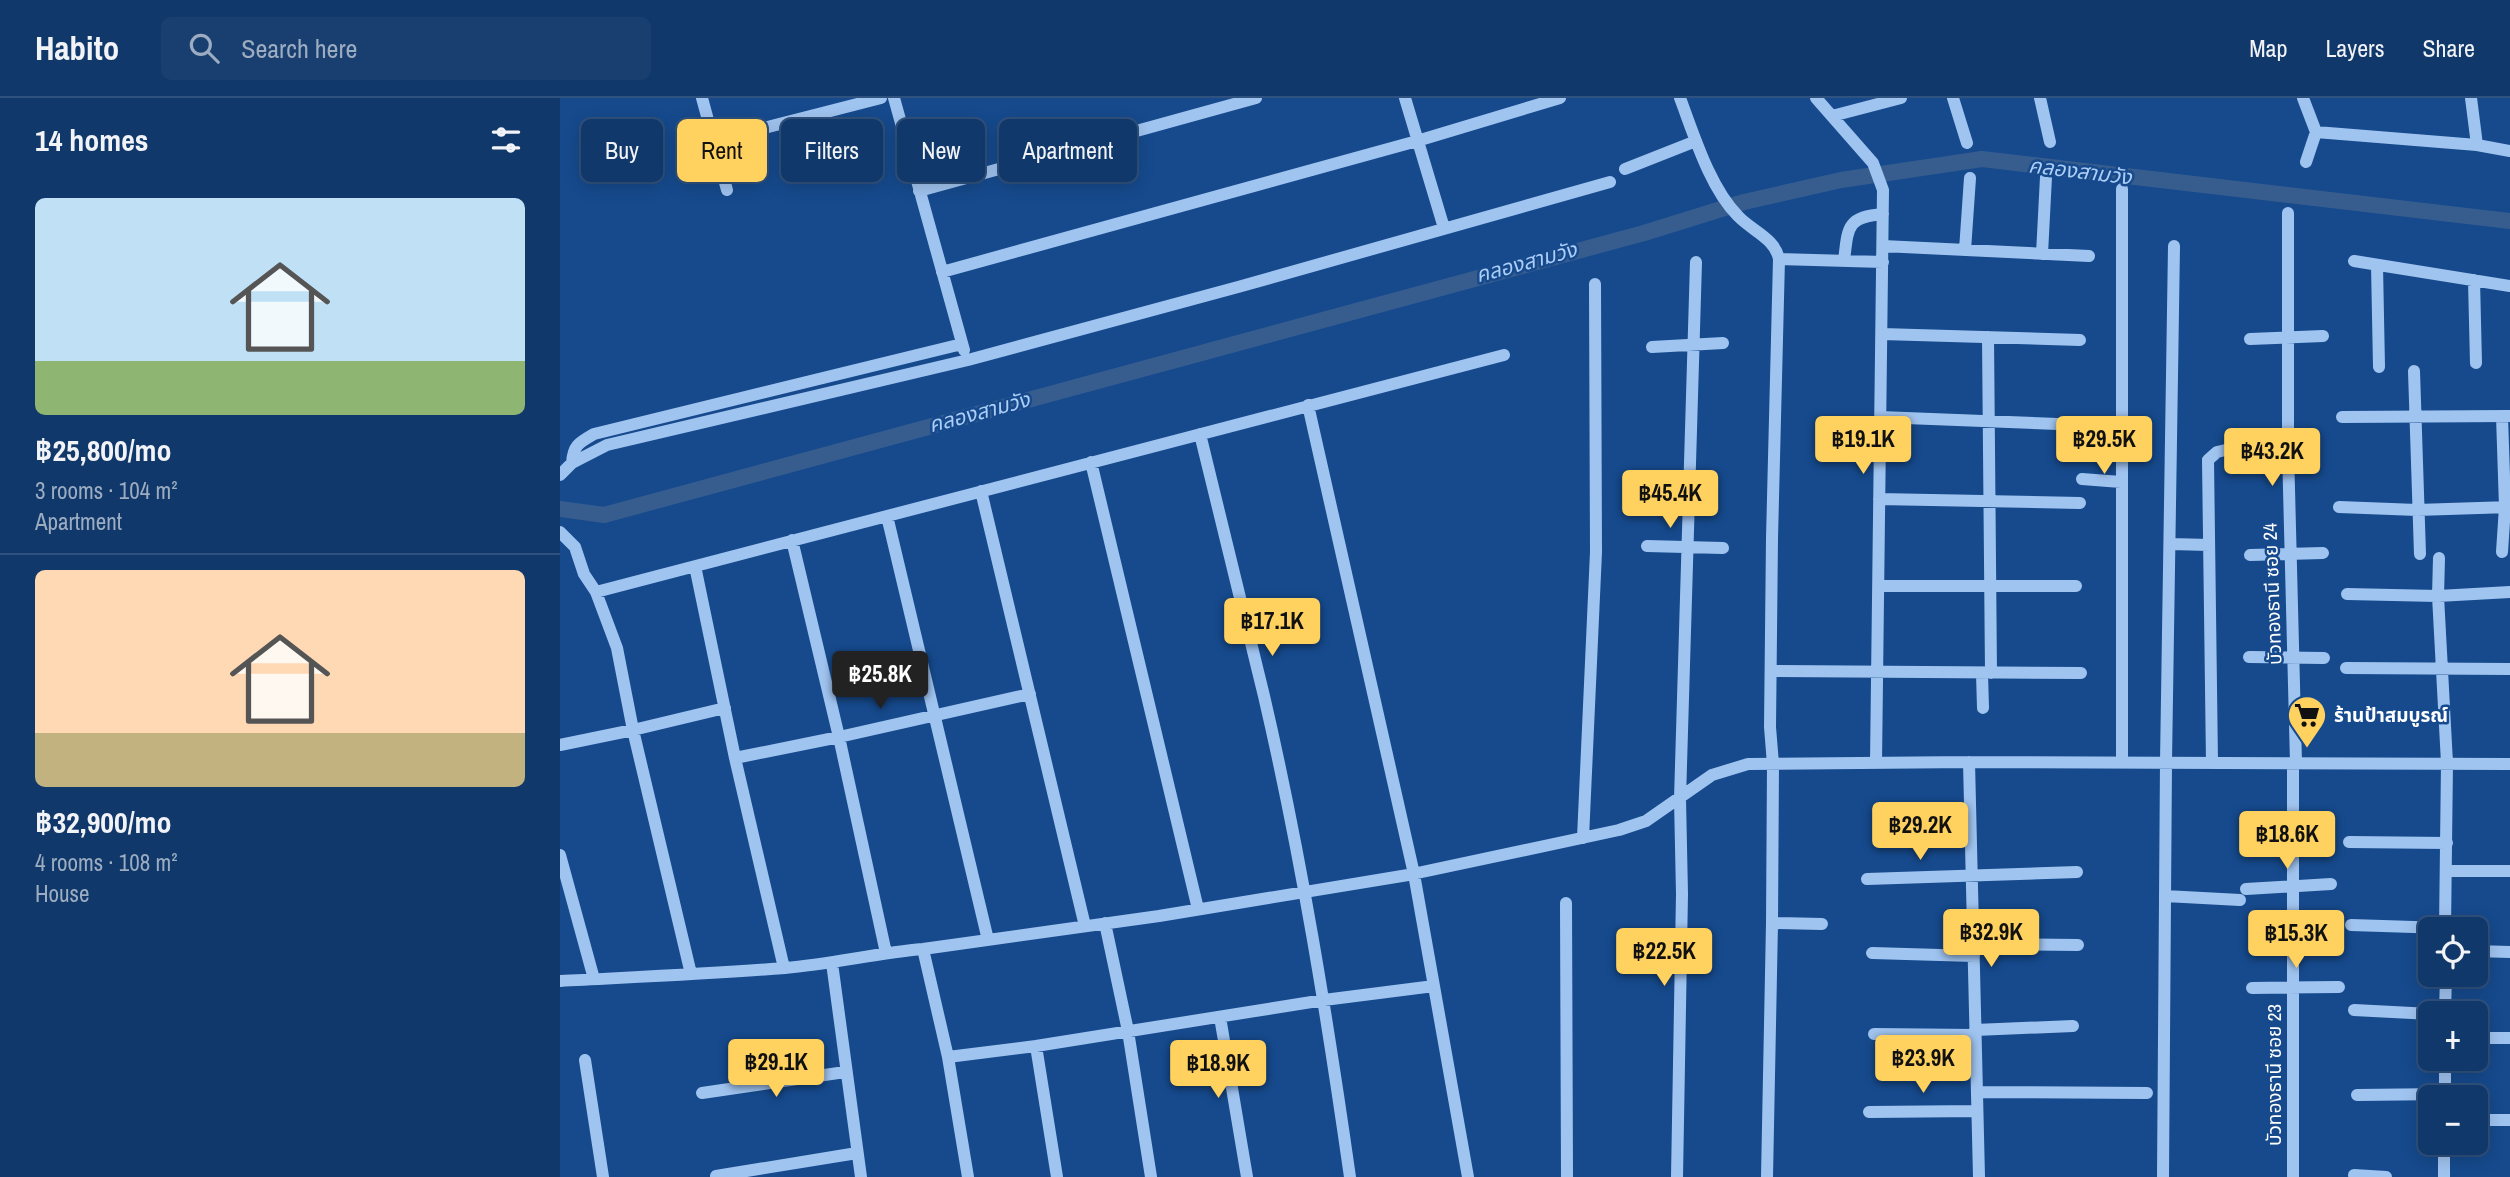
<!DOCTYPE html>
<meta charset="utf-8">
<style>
:root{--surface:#10386a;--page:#193f70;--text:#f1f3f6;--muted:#9cacc1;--line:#30527e;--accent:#ffd15f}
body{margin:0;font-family:"Archivo Narrow","Noto Sans Thai",sans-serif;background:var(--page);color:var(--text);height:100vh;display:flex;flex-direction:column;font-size:26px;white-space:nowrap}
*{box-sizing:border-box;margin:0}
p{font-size:23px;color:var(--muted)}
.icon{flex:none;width:38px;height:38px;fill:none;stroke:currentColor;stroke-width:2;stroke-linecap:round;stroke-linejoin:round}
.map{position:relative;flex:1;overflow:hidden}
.details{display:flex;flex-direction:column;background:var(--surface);width:560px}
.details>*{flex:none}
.banner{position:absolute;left:21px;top:21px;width:665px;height:63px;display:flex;gap:14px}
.controls{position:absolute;left:1858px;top:819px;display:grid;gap:14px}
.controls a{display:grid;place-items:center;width:70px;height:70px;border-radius:10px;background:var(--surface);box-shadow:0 4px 18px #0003,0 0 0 2px var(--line);font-size:35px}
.price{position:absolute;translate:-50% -60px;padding:0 16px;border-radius:7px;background:var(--accent);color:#111;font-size:23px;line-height:46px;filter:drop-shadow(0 2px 4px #0008)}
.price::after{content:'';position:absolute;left:50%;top:42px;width:21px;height:16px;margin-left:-10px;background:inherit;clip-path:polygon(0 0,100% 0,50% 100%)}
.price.on{background:#222;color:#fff}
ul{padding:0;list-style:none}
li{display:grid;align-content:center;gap:14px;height:371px;padding:0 35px}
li+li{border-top:2px solid var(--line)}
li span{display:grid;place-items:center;height:217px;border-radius:10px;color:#555}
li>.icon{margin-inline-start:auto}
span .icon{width:126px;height:126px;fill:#fffc;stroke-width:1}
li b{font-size:30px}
h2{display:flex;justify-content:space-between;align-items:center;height:84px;padding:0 35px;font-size:30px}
.pill{padding:0 24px;border-radius:10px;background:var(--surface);box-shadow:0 4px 18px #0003,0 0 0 2px var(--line);font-size:24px;line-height:63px}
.pill.on{background:var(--accent);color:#111}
header{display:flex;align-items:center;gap:42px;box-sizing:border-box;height:98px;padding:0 35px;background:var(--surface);border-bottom:2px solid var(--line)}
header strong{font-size:33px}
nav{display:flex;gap:38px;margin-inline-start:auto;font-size:24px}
.search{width:490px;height:63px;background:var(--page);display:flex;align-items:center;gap:18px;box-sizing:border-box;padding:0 24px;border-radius:10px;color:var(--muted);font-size:26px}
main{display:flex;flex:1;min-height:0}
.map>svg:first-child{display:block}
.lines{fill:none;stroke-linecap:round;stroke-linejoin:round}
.canal{stroke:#375d8f;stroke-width:16}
.minor{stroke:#a0c4f0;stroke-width:12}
.labels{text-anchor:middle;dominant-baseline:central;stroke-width:5;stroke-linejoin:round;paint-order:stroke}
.street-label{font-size:19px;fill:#fff;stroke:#164a8d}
.poi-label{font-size:19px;font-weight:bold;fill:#fff;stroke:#164a8d;text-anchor:start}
.water-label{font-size:21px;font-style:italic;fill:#accef7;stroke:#164a8d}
</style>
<header>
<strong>Habito</strong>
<div class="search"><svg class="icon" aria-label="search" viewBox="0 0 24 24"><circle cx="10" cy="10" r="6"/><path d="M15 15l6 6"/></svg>Search here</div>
<nav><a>Map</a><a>Layers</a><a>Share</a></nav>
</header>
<main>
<section class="details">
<h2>14 homes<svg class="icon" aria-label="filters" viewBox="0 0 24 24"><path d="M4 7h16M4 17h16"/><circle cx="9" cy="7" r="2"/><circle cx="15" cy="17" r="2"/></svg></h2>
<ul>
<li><span style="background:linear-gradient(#bfe0f5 75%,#8fb573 0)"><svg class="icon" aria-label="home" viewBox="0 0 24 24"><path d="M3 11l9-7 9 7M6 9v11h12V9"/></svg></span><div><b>฿25,800/mo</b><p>3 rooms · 104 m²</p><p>Apartment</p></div></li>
<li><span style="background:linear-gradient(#ffd9b3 75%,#c2b280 0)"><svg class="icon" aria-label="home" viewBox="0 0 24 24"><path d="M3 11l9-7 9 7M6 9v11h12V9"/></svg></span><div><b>฿32,900/mo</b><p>4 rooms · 108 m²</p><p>House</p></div></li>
</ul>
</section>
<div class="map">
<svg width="1950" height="1079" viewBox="0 0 1950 1079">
<rect width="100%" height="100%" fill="#164a8d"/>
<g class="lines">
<path class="canal" d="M0,411L44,417L1084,135L1184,104L1281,82L1422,61L1950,123"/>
<path class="minor" d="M142,0L167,92
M334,0L404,252
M845,0L884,130
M1120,0C1134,37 1150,90 1178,118C1192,133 1215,140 1219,161L1212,440L1210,629L1213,666L1212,825L1207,1079
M1256,0L1313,65L1323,92L1316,665
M1393,0L1407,45
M1480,0L1490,44
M1743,0L1756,34L1917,47L1950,53
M1911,0L1917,47
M1272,18L1341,0
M153,43L321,0
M1746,64L1756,34
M1065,71L1136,43
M359,93L696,0
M1728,115V352L1736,665
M1323,148L1529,158
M1405,152L1410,80
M1482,156L1486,79
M1219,161L1323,164
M1284,163C1288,130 1286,119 1323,116
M1794,163L1950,188
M1817,167L1819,269
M382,174L857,43L1000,0
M1914,182L1916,265
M1322,236L1520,242
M1428,239L1431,575
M1690,241L1763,238
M1092,249L1163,245
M1854,273L1860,456
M748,307L854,776L908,1079
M1320,319L1523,327
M1782,319L1950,318
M640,336C661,423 683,511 704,598C741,757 767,918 790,1079
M531,364L638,811
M12,365C13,347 20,344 34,336L402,246
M0,377L12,365L47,347L408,262L678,189L1050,84
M1522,381L1561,384
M421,393L525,828
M1319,401L1520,405
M1779,409L1857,412L1950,409
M327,418L428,842
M0,434L15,449L24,476L36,494L57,550L73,632L131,876
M232,442L279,639L326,855
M1611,446L1649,447
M1087,448L1163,450
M1942,454L1945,409L1942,318
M1690,457L1763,455
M1879,460L1878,498L1887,665L1885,831
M135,468L175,660L224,870
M1319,488H1516
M36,494L944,257
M1787,496L1878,498L1950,494
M1689,559L1764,560
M1786,570L1950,571
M1211,573L1521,575
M1422,575L1423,610
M0,647L73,632L165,610
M175,660L279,639L470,596
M1409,664L1419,1079
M1562,665V91
M1652,665L1648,362L1657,354L1670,351L1728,352
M1023,740L1036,454L1035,186
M1789,744L1887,745
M0,757L34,881
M1886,773H1950
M1307,781L1517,774
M1686,791L1771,786
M1605,798L1680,802
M1006,805L1007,1079
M545,825L568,933L591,1079
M1212,825L1262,826
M1791,827L1885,830
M1413,846L1518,847
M363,851L388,959L408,1079
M1916,853L1950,854
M1312,855L1414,858
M272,865L301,1079
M0,883C75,879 150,876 225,870C272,866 317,855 363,851L599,818L848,777L1059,732L1086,723L1152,677L1188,666L1409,664L1950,666
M1692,890L1779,889
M1794,912L1871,916
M1885,915L1886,877
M660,919L687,1079
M1415,932L1513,928
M1314,936L1415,937
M1916,940H1950
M476,948L497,1079
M388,959L476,948L764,902L874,888
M25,962L43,1079
M1417,994L1587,995
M142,995L285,974
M1797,997L1885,996
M1885,999V961
M1309,1014L1417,1013
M1916,1022H1950
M1794,1077L1826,1079
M156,1078L297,1055
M1117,1079L1122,796L1120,701L1136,164
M1603,1079L1606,664L1614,148
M1733,1079V665
M1884,1079V1045"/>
</g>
<defs>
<g id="supermarket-pin" transform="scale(2.0125)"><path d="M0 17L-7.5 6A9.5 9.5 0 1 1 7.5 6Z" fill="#ffd15f" stroke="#164a8d"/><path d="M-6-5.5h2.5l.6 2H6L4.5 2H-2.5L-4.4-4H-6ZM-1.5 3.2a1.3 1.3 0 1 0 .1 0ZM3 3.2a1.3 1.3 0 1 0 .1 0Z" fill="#111"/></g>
</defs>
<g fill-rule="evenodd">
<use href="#supermarket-pin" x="1747" y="617"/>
</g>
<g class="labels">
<g class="street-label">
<text transform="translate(1712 496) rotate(-92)">บัวทองธานี ซอย 24</text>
<text transform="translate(1714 977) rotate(-90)">บัวทองธานี ซอย 23</text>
</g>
<g class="poi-label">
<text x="1774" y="617">ร้านป้าสมบูรณ์</text>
</g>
<g class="water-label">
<text transform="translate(1520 73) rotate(7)">คลองสามวัง</text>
<text transform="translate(966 164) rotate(-15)">คลองสามวัง</text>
<text transform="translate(419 314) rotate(-15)">คลองสามวัง</text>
</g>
</g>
</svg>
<div class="controls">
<a><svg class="icon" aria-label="locate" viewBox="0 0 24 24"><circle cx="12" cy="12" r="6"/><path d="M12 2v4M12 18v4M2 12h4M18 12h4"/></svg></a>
<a>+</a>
<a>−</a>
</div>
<b class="price" style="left:1303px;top:378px">฿19.1K</b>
<b class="price" style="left:1544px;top:378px">฿29.5K</b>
<b class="price" style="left:1712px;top:390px">฿43.2K</b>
<b class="price" style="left:1110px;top:432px">฿45.4K</b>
<b class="price" style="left:712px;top:560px">฿17.1K</b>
<b class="price on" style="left:320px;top:613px">฿25.8K</b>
<b class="price" style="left:1360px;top:764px">฿29.2K</b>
<b class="price" style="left:1727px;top:773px">฿18.6K</b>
<b class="price" style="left:1431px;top:871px">฿32.9K</b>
<b class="price" style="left:1736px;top:872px">฿15.3K</b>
<b class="price" style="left:1104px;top:890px">฿22.5K</b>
<b class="price" style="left:1363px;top:997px">฿23.9K</b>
<b class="price" style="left:216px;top:1001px">฿29.1K</b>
<b class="price" style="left:658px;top:1002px">฿18.9K</b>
<div class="banner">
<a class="pill">Buy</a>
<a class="pill on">Rent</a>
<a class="pill">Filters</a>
<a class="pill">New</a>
<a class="pill">Apartment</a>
</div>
</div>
</main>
